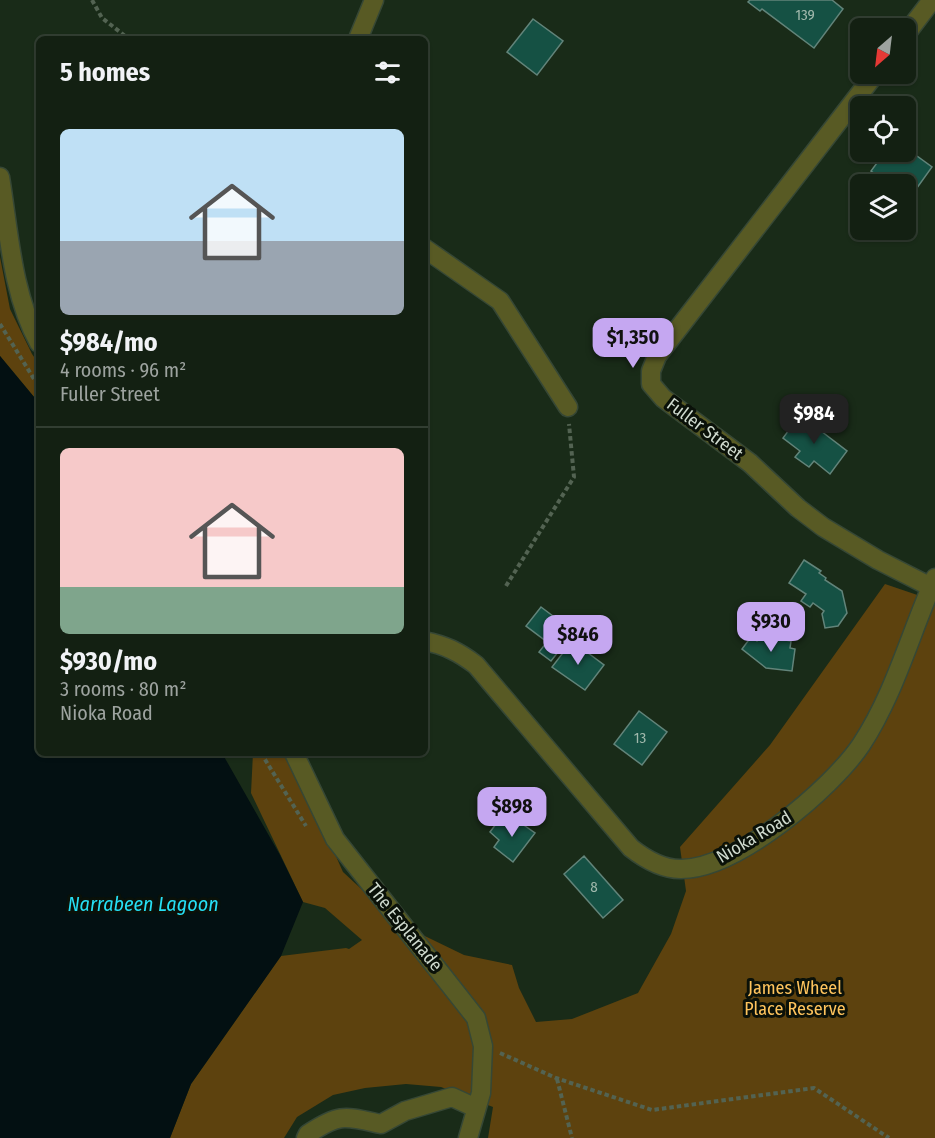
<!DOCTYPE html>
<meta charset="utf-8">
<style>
:root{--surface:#132012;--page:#1c281b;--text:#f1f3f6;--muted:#9da39f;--line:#323e32;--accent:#c5a7f1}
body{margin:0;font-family:"Fira Sans Condensed",sans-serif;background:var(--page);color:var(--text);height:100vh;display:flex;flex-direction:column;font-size:22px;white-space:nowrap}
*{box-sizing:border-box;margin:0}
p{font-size:20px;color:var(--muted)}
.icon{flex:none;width:33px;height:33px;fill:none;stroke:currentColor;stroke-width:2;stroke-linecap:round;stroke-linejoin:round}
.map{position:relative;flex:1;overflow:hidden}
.sheet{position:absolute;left:36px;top:36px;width:392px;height:720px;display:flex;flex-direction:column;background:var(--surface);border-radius:9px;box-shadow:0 2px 4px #0004,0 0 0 2px var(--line)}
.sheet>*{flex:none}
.needle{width:39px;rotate:208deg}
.buttons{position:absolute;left:850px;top:18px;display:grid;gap:12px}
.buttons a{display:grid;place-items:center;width:66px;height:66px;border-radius:9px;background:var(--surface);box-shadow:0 2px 4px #0004,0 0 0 2px var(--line);font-size:30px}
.price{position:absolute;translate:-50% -51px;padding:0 14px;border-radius:12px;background:var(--accent);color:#111;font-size:20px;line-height:39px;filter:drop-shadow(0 2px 3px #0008)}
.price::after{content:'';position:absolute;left:50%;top:36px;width:18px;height:14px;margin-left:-9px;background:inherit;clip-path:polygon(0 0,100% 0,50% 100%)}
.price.selected{background:#222;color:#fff}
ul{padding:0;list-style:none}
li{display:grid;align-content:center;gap:12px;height:318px;padding:0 24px}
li+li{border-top:2px solid var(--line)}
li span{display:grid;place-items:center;height:186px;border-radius:9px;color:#555}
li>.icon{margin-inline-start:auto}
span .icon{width:108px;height:108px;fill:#fffc;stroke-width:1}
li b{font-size:26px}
h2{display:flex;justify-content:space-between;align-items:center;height:72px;padding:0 24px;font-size:26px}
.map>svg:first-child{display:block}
.green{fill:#5d420e}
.water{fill:#031012}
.building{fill:#155144;stroke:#62847a;stroke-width:1.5}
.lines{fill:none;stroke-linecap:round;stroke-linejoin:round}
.minor-casing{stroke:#364735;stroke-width:21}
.path{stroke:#536352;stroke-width:4;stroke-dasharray:4.5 3;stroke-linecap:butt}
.minor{stroke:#585a24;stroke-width:18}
.labels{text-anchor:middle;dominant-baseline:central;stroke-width:6;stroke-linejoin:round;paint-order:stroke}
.number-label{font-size:15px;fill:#a0b8ac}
.street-label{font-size:18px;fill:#cfdace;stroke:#0a1109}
.park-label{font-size:18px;fill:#ffc45d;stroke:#0a1109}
.water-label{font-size:20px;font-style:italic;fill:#26dff4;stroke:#0a1109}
</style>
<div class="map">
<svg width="935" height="1138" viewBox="0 0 935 1138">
<rect width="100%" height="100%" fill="#192b18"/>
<path class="green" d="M0,257L10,309L32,354L39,364V403L0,356Z
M885,584L935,601V1138H488L493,1107L441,1087L406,1084L365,1088L333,1095L297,1117L284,1138H170L191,1084L281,956L346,948L349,949L362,940L325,908L303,902L251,793L253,753H290L343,872L398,923L464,955L512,965L519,988L536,1022L572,1019L638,993L671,934L686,891L680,847L770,745Z"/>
<path class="water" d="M0,356L39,403V753H222L280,855L303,902L281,956L191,1084L170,1138H0Z"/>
<path class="building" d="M750,0H832L843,9L814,48L762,9L760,11L748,2Z
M533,19L563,41L537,75L507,52Z
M906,148L932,167L909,199L906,197V184H889L871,171L885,152H906Z
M800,415L847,451L830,474L814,461L809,467L795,457L800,451L783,438Z
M804,560L821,571L819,573L826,578L825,580L842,591L847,613L838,626L825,628L822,614L824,611L813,603L810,607L801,601L806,594L789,583Z
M541,607L574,632L551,661L539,652L547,642L526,626Z
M761,636L791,641L790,648L795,649L792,671L766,668L742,649L751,637L757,641Z
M572,641L604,665L585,690L552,667Z
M639,711L667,732L642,765L614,744Z
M515,819L535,833L513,862L494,847L499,840L490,832L499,820L508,828Z
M584,856L623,900L603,918L564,874Z"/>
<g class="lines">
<g class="minor-casing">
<path id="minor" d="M906,34L932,0
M358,39L374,0
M875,74L657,356L651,371V384L663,398L750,463L798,508L823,527L878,560L931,587
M0,177C9,232 12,294 39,343
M424,248L500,301L568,407
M424,641C445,645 459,652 476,665L631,848C645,859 661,869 680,869C736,870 831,789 861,745C895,693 910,634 935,578
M294,753L335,839L476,1018L483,1046L481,1093L468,1138
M306,1138L308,1134C340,1113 344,1116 381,1124L405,1111L452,1097L476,1108"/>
</g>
<path class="path" d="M92,0L102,18L129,39
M0,324L39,387
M506,586L574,477L569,424
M261,753L306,826
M500,1053L556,1078L652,1110L814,1088L889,1138
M557,1079L572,1138"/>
<use href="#minor" class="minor"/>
</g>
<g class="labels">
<g class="number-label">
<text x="805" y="15">139</text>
<text x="640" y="738">13</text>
<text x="594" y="887">8</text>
</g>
<g class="street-label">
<text transform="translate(705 429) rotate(37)">Fuller Street</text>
<text transform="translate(754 837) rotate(-31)">Nioka Road</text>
<text transform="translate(405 927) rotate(51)">The Esplanade</text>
</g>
<g class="park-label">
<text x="795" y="988">James Wheel<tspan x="795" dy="21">Place Reserve</tspan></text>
</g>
<g class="water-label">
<text x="143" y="904">Narrabeen Lagoon</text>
</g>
</g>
</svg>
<div class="buttons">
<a><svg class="needle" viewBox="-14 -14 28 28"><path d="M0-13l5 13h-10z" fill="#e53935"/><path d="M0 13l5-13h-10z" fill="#9da39f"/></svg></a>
<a><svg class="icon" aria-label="locate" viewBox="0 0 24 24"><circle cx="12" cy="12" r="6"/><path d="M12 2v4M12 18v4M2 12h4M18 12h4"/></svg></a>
<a><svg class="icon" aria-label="layers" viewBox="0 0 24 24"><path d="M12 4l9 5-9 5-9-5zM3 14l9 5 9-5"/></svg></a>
</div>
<b class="price" style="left:633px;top:369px">$1,350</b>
<b class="price selected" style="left:814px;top:445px">$984</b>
<b class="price" style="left:771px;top:653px">$930</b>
<b class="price" style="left:578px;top:666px">$846</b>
<b class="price" style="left:512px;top:838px">$898</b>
<section class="sheet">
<h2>5 homes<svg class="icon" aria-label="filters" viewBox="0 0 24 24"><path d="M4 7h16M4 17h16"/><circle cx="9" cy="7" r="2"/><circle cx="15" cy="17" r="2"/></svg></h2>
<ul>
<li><span style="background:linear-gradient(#bfe0f5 60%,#9aa5b1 0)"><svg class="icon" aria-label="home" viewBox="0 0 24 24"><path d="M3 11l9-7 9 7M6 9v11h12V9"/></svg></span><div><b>$984/mo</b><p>4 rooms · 96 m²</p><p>Fuller Street</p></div></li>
<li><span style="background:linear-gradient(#f6c9c9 75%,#7fa58c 0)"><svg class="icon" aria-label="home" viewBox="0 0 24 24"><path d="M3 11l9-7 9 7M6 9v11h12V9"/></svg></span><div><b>$930/mo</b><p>3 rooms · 80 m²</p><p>Nioka Road</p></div></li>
</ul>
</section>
</div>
